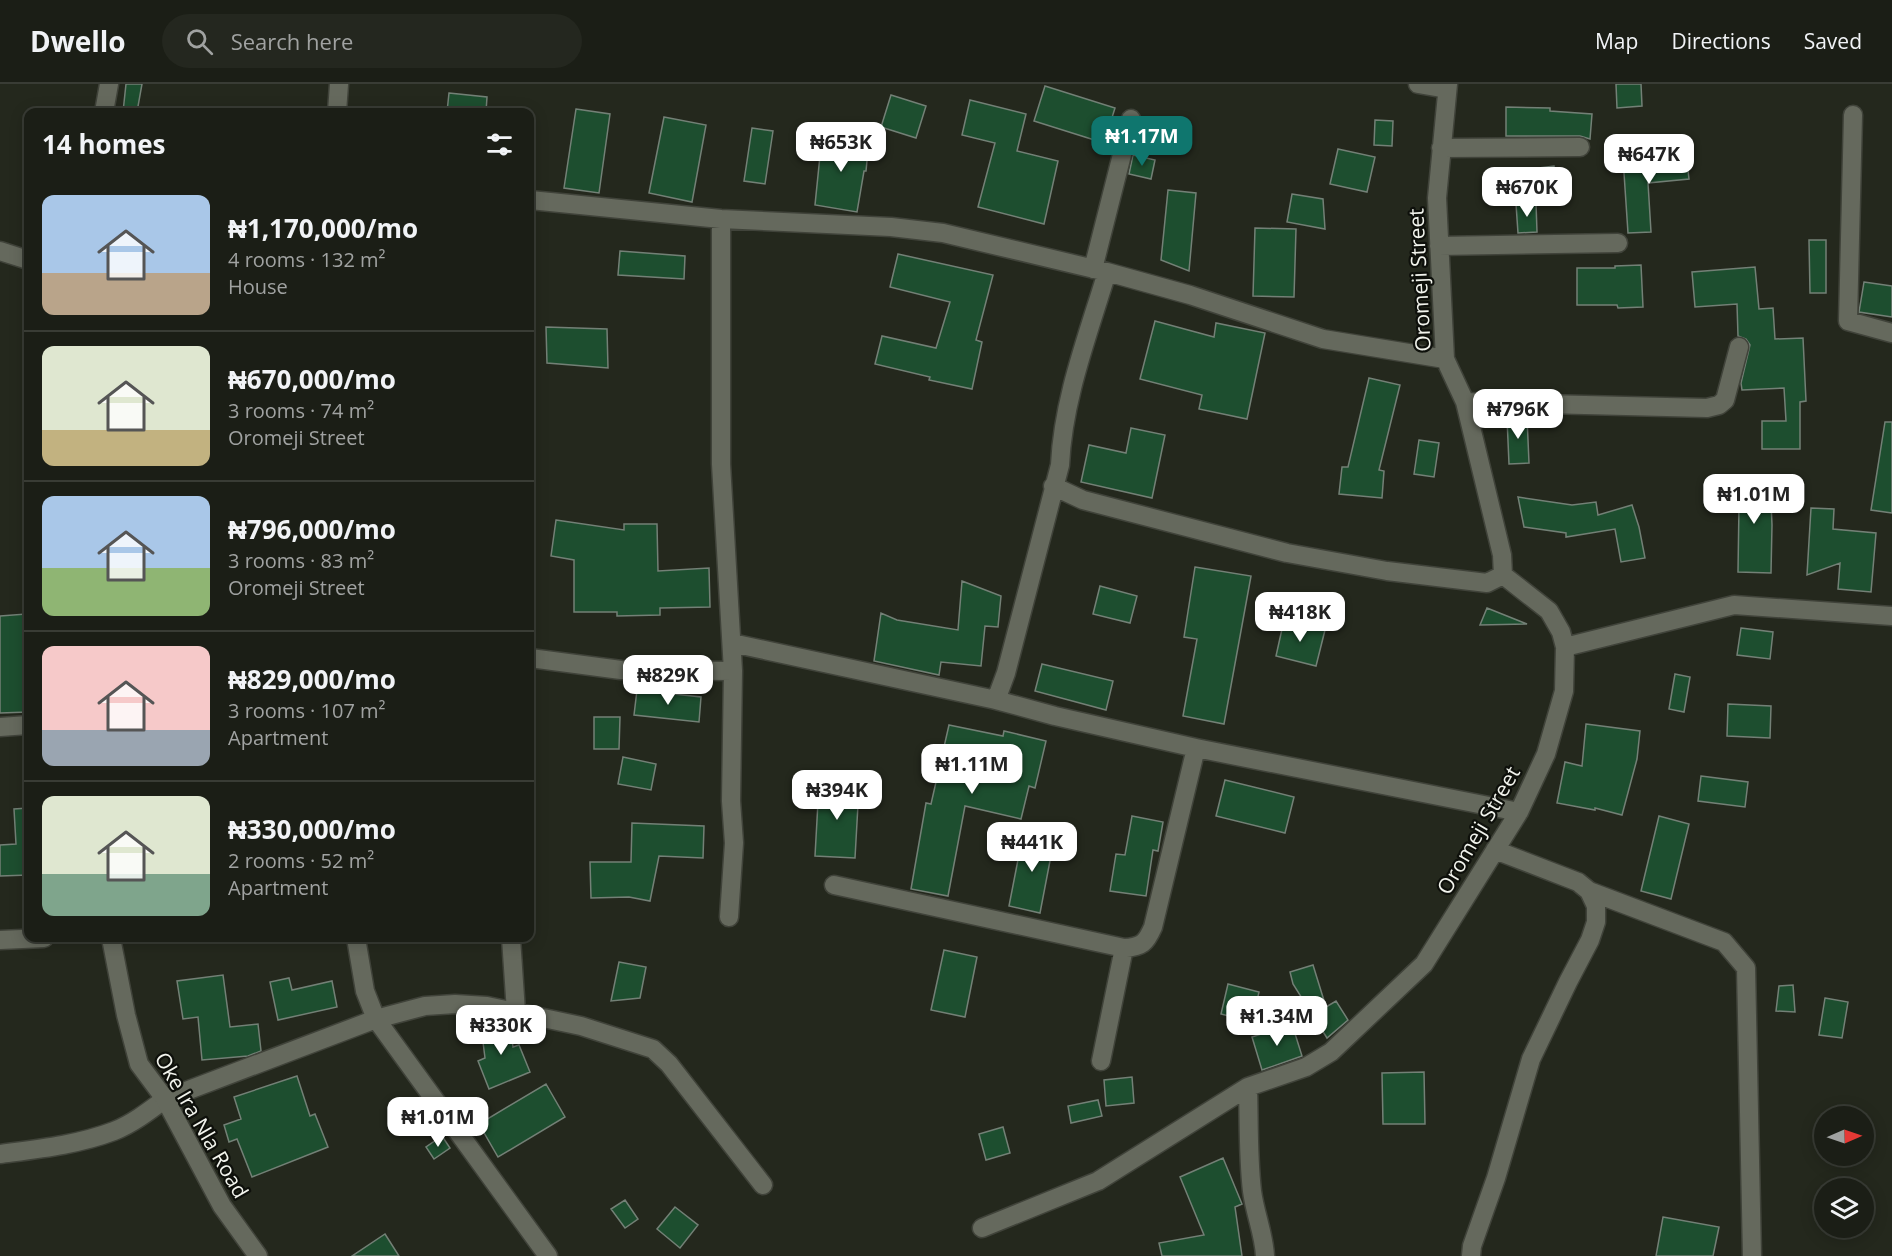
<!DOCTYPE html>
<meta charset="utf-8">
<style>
:root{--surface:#1b1e16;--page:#24271f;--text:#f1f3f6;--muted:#a0a2a1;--line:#393c35;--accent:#0f766e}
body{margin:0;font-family:"Open Sans",sans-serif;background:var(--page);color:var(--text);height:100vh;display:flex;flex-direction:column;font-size:22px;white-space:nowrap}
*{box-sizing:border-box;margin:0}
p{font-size:20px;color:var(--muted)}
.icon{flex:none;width:33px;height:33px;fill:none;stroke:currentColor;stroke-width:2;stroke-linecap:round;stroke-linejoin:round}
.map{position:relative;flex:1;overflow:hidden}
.drawer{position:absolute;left:24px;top:24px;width:510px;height:834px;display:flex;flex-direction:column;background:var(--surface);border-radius:12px;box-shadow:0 3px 15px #0003,0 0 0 2px var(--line)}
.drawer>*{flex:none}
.needle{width:39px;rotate:88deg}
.fabs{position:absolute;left:1814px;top:1022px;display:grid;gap:12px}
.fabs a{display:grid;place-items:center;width:60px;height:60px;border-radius:50%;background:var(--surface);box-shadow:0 3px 15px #0003,0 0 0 2px var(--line);font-size:30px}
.price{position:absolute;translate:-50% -51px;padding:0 14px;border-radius:12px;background:#fff;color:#222;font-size:20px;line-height:39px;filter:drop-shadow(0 2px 3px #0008)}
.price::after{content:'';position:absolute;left:50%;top:36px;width:18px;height:14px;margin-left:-9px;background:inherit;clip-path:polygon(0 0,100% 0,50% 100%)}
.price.selected{background:var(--accent);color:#fff}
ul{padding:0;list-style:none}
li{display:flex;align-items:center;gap:18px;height:150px;padding:0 18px}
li+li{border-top:2px solid var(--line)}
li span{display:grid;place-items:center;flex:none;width:168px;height:120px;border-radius:12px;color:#555}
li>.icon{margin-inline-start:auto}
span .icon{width:72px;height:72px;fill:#fffc;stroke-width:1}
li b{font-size:26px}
h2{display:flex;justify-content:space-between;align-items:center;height:72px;padding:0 18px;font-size:26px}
header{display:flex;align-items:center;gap:36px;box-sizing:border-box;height:84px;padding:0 30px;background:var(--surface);border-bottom:2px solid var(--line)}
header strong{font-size:28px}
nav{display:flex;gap:33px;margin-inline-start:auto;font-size:21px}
.search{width:420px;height:54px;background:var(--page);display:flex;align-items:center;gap:15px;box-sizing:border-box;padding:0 21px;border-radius:33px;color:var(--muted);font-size:22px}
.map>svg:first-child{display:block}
.building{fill:#1d4e2f;stroke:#738076;stroke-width:1.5}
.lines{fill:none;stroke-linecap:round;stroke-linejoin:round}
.street-casing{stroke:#40433a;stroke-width:21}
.secondary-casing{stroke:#40433a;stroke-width:21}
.street{stroke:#65695d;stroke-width:18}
.secondary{stroke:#65695d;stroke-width:18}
.labels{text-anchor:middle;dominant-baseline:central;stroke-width:4.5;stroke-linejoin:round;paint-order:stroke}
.street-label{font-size:21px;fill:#f2f4ed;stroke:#0e100b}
</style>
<header>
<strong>Dwello</strong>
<div class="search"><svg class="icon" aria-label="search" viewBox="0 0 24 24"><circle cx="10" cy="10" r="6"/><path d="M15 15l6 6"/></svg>Search here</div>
<nav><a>Map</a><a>Directions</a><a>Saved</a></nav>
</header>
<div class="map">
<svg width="1892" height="1172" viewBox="0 0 1892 1172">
<rect width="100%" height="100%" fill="#24281d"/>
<path class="building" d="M126,0H142L137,28H123Z
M1616,0H1641L1642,22L1617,24Z
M1045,2L1115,24L1104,59L1034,37Z
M449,9L487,13L486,28H447Z
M891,11L926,22L916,54L881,43Z
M970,16L1026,30L1017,67L1058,77L1044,140L978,123L995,59L962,51Z
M1506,23L1550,24V27L1592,30L1590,55L1580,52H1506Z
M576,25L610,30L599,109L564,104Z
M664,33L706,41L692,118L649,109Z
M1375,36L1393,37L1392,62L1374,61Z
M752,44L773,47L765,100L744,97Z
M822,52L869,56L866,87H864L857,128L815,121Z
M1338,65L1375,73L1367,108L1330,100Z
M1686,69L1689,95L1648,99L1651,148L1628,149L1623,74Z
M1133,71L1155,76L1151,95L1129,90Z
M1554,82L1556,106L1534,108L1531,85Z
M1168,106L1196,109L1189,187L1161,176Z
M1292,110L1323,115L1325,145L1287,138Z
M1536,119L1537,148L1518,149L1516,120Z
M1255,144L1296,145L1294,213L1253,212Z
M1809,156H1826V209H1810Z
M620,167L685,172L684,195L618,191Z
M898,170L993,191L976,256L982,258L972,305L929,296L930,293L875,280L882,252L936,264L950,218L890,203Z
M1641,181L1643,223L1618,224L1617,221H1577V184H1615V182Z
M1755,183L1759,225L1773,224L1775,255L1803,254L1806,317L1800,318V365H1762V337H1786L1784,304L1742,306L1741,299L1750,261L1746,255L1738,252L1737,220L1695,223L1692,188Z
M1864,198L1892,202V233L1859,228Z
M1155,237L1214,253L1216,239L1265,249L1247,335L1199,325L1202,311L1140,295Z
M546,243L607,245L608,284L547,279Z
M1369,294L1400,301L1379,386L1384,387L1382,414L1339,410L1342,383H1348Z
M1527,333L1529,379L1509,380L1507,334Z
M1885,338H1892V429L1871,426Z
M1131,344L1165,351L1152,414L1081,398L1089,361L1126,369Z
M1419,356L1439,359L1434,393L1414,390Z
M1770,393L1772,441L1771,489L1738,488L1739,421H1736L1734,395Z
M1518,413L1572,421L1596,418L1598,431L1632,421L1639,443L1645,474L1621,478L1615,445L1566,453V449L1524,443Z
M1811,424L1834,425L1833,445L1876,449L1871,508L1838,505L1840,479L1807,491Z
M556,436L624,446V440H657L658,487L709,484L710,523L660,524V531L617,532V528H574V476L551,472Z
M1195,483L1251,492L1224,640L1183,632L1197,555L1184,553Z
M962,497L1001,512L998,543L985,542L981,582L941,578L939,591L874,577L881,529L897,536L958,546Z
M1100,502L1137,512L1130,539L1093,530Z
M1487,524L1527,540L1480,541Z
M26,530L28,566V628L0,629V532Z
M1284,536L1325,546L1316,582L1276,572Z
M1741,544L1773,548L1770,575L1737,571Z
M1042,580L1113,597L1106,626L1035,607Z
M1675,590L1690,593L1684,628L1669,625Z
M637,606L701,613L699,638L634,631Z
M1728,620L1771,622L1770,654L1727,652Z
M594,633H620L619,665H594Z
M1586,640L1640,647L1637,675L1622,731L1595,724V726L1557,719L1565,678L1582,682Z
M949,641L1003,652L1004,647L1046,657L1035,704L1029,702L1021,735L965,722L948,812L911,805L926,719L931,720Z
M623,673L656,680L651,706L618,700Z
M1701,692L1748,698L1745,723L1698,717Z
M1225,696L1294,713L1285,749L1216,732Z
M819,700L859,703L855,774L815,772Z
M28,724V791L0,792V761L16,760L14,725Z
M1132,732L1163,738L1158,767L1153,766L1146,812L1110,807L1116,770L1125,771Z
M1659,732L1689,740L1671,815L1641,807Z
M632,739L704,742L703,774L659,772L650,817L629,813L591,814L590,778H631Z
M1023,750L1054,756L1040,829L1009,822Z
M944,866L977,873L965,933L931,926Z
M619,878L646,883L640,914L611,917Z
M1313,881L1326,923L1336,917L1348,936L1327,954L1293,900L1290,888Z
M223,891L230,943L258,940L261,967L248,972L202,976L198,933L183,935L177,897Z
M289,894L292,906L332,897L337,923L278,936L270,898Z
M1228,900L1259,908L1252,938L1221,930Z
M1793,901L1795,928L1776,927L1779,902Z
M1825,914L1848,918L1842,954L1819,951Z
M510,939L513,963L519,961L530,988L489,1005L478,977L485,974L481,942Z
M1292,940L1302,972L1262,986L1252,953Z
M1424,988L1425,1040H1383L1382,989Z
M297,992L310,1032L315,1030L328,1063L252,1093L237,1055L229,1058L224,1041L241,1035L234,1013Z
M1132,993L1134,1019L1106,1022L1104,996Z
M546,1000L565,1033L498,1073L479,1040Z
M1098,1016L1102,1032L1071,1039L1068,1022Z
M413,1018L424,1038L410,1046L399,1025Z
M1003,1043L1010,1069L986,1076L979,1050Z
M442,1052L450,1064L434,1075L426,1063Z
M1223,1074L1242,1120L1235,1123L1242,1172H1162L1159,1159L1204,1151L1180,1093Z
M625,1116L638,1135L625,1144L611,1125Z
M675,1123L698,1141L680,1164L657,1145Z
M1663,1133L1719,1143L1713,1172H1656Z
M385,1150L399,1172H352Z"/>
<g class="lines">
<g class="street-casing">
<path id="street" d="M1418,0L1447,5
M337,28L339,0
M1853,31L1848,237L1892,249
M1441,64L1580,63
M530,116L721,135L891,143L943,149L1107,188L1190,211L1323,255L1445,275
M721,135V380L733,587L731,717L734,759L729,833
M1439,162L1618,159
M0,167L28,176
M1093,185L1131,35
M1465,318L1707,324L1719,321L1725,316L1739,263
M1053,402L1083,416L1287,469L1387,487L1487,499L1503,491
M732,559L996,616L1055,632L1196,664L1519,728
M1565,563L1734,521L1892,532
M530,574L621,586L733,587
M996,616L1006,589L1060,381C1063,315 1088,251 1107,188
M0,643L28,641
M1495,766L1578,798L1589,807L1724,858L1746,884L1752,1172
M834,801L1124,864C1142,863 1146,859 1153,843L1196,664
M356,854L365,907L376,935L548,1172
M511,854L516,928
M0,856L44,854
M1101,977L1124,864
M1248,1003C1249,1037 1248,1073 1252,1107C1255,1130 1264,1150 1265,1172
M0,1070C38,1065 77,1061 114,1047C132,1040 149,1027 165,1015L376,935L425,922L455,920L487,922L581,942L653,965L669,980L763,1101
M982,1144L1098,1097L1248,1003L1306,983L1331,968L1424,880L1519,728L1546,670L1564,607L1565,563L1561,548L1549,527L1503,491L1502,471L1465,318L1445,275L1437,114L1448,0
M1471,1172L1472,1162L1496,1094L1531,975L1568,898L1590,856L1596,838V822L1589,807"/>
</g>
<g class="secondary-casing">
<path id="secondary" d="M104,28L109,0
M111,854L126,931L139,980L165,1015L222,1122L258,1172"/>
</g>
<use href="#street" class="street"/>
<use href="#secondary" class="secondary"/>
</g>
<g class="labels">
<g class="street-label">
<text transform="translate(1419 196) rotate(-93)">Oromeji Street</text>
<text transform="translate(1478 746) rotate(-60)">Oromeji Street</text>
<text transform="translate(202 1041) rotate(60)">Oke Ira Nla Road</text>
</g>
</g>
</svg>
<div class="fabs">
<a><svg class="needle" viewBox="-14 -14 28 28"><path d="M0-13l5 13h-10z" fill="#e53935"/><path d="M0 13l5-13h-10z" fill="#a0a2a1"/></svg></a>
<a><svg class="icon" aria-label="layers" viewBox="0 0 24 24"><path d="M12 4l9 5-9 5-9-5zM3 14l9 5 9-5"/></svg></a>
</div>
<b class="price selected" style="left:1142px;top:83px">₦1.17M</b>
<b class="price" style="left:841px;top:89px">₦653K</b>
<b class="price" style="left:1649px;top:101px">₦647K</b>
<b class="price" style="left:1527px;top:134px">₦670K</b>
<b class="price" style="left:1518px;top:356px">₦796K</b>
<b class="price" style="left:1754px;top:441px">₦1.01M</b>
<b class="price" style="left:1300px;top:559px">₦418K</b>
<b class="price" style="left:668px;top:622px">₦829K</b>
<b class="price" style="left:972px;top:711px">₦1.11M</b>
<b class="price" style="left:837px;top:737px">₦394K</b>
<b class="price" style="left:1032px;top:789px">₦441K</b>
<b class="price" style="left:1277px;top:963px">₦1.34M</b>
<b class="price" style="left:501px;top:972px">₦330K</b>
<b class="price" style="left:438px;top:1064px">₦1.01M</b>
<section class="drawer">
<h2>14 homes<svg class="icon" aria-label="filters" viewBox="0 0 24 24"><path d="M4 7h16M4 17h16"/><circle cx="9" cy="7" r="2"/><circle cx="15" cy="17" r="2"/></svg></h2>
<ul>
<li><span style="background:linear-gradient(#a9c7e8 65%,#b9a48a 0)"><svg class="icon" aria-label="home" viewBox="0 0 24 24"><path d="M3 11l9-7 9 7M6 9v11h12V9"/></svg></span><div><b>₦1,170,000/mo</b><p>4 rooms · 132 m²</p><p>House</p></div></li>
<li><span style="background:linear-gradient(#dfe7d0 70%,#c2b280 0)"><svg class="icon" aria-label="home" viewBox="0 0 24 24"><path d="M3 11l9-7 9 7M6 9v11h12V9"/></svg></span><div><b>₦670,000/mo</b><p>3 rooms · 74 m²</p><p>Oromeji Street</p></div></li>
<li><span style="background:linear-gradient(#a9c7e8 60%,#8fb573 0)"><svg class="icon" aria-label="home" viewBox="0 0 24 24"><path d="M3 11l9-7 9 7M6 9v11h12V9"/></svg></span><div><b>₦796,000/mo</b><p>3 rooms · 83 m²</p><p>Oromeji Street</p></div></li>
<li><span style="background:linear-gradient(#f6c9c9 70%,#9aa5b1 0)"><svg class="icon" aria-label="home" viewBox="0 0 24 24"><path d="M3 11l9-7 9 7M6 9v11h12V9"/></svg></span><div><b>₦829,000/mo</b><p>3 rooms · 107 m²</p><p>Apartment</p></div></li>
<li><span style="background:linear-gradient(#dfe7d0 65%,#7fa58c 0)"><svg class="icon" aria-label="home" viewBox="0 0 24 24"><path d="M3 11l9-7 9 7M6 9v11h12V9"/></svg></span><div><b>₦330,000/mo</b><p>2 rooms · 52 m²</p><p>Apartment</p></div></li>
</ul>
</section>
</div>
